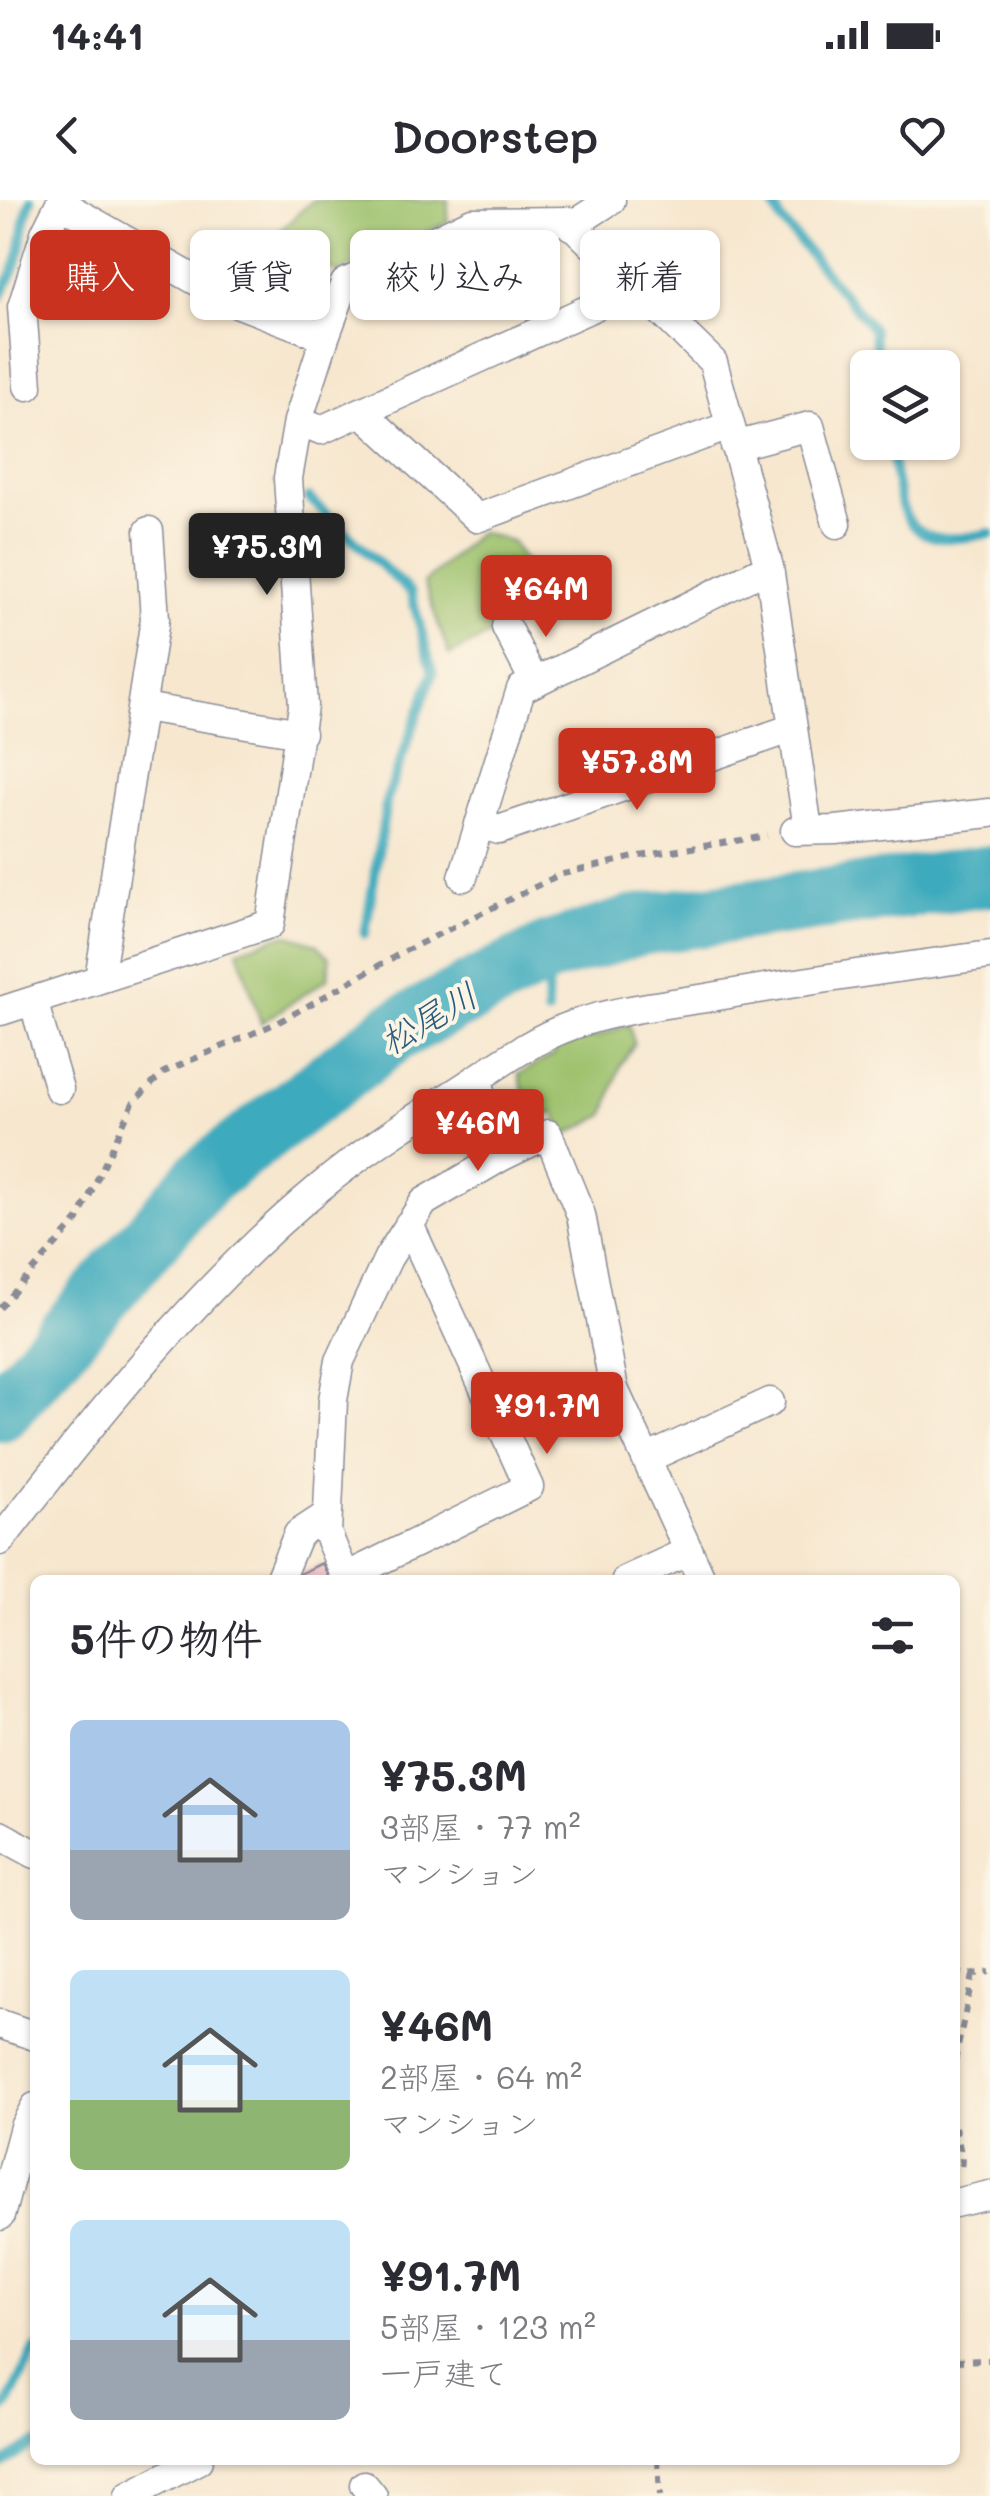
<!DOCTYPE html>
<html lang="ja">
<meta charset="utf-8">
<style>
:root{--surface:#fff;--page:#f7f7f7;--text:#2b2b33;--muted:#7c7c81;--accent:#c8321e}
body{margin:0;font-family:Mali,"Klee One",sans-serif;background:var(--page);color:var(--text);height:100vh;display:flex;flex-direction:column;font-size:38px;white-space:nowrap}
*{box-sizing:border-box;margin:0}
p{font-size:32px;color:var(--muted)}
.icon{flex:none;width:55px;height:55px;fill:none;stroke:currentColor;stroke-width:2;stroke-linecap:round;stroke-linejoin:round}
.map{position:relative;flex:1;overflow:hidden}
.drawer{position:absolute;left:30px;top:1375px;width:930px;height:890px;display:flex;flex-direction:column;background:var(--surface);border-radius:15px;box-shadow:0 2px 8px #0004}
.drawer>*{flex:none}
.banner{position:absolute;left:30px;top:30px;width:930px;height:90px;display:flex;gap:20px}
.tools{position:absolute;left:850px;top:150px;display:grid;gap:20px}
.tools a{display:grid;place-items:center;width:110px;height:110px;border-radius:15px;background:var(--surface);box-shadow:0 2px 8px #0004;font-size:50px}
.price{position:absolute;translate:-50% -85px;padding:0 22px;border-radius:10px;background:var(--accent);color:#fff;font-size:32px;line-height:65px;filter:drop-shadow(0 2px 5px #0008)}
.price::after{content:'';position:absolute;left:50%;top:60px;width:30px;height:22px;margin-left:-15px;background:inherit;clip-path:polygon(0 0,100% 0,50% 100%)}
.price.active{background:#222;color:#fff}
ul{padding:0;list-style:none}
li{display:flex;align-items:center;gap:30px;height:250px;padding:0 40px}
li span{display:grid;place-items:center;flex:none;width:280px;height:200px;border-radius:15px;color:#555}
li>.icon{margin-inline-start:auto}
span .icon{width:120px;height:120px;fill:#fffc;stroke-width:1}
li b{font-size:42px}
h2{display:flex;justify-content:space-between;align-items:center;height:120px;padding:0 40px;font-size:42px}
.chip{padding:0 35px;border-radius:15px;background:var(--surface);box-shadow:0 2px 8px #0004;font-size:35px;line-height:90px}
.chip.active{background:var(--accent);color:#fff}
.status{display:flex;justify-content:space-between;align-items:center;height:70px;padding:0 50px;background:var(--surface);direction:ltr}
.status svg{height:28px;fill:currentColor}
header{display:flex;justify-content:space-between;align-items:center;height:130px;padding:0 40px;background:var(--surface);font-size:45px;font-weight:600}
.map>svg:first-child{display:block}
.green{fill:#9cc16c;stroke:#5c7865;stroke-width:2.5}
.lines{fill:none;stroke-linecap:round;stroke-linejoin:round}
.stream{stroke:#3eaabd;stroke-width:10}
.river{stroke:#3eaabd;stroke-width:62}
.building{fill:#ebb0c2}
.street-casing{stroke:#898b96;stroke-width:31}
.path{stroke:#898b96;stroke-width:6;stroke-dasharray:8 8;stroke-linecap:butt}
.street{stroke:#fff;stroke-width:28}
.labels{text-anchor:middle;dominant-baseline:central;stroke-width:8;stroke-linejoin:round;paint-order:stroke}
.water-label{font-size:35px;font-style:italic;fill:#275a7f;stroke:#fcf5e5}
</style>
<div class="status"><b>14:41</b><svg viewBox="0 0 49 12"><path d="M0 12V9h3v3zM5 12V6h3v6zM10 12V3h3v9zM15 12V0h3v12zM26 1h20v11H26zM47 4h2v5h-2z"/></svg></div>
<header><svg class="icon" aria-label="back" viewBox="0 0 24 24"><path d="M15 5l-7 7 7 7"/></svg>Doorstep<svg class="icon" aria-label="heart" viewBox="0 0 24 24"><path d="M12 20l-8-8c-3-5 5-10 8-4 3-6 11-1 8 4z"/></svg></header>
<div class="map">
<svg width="990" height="2296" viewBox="0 0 990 2296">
<rect width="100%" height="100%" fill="#fcf5e5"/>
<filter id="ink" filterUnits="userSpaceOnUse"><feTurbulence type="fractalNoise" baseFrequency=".01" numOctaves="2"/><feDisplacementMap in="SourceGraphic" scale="20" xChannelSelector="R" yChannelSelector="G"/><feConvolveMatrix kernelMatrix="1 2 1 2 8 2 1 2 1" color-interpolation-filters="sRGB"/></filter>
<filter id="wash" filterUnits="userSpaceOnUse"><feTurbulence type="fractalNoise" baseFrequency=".0048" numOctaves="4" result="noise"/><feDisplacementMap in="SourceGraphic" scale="40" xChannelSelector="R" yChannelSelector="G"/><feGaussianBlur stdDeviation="2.25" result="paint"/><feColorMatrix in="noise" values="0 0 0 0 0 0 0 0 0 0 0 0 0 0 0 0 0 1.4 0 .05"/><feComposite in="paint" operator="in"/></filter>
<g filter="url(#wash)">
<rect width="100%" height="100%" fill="#f7e7cf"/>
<path class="green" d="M313,0H448V22L338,73L273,37Z
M479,332L512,341L540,388L510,404L518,421L449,455L424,383Z
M286,734L317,744L330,758L328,778L261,823L238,750Z
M629,824L634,844L620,866L605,915L565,935L555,912L531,920L519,874L555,854L550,844L597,837Z"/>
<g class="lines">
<path class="stream" d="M771,0L781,20L873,129L879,168
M0,97C9,82 16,68 20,50C24,33 23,17 31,0
M890,242C901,316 900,353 990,333
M309,298L411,393L433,473L387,598L365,734
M547,813L549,752
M0,2210L8,2205L35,2149
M0,2266L35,2243"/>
<path class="river" d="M0,1211L204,977L395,831L549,752L638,725L990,676"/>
</g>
<g id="blocks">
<path class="building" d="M322,1363L330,1380H302L299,1374Z"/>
</g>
</g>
<g filter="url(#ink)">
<use href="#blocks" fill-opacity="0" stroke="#898b96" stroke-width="2.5"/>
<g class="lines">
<g class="street-casing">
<path id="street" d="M571,26L611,0
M325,137L345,83L472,22L568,21L713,162L769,367L808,629
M28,186L22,107L45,33L60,3
M363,213L477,318L729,226
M298,221L321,230L633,89
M735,246L810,226L837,324
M506,427L534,481
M143,507L301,533
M479,624L499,630L793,528
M795,631L836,630L990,613
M463,677L521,489L769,367
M99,779L155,419L149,331
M33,801L59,889
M1,811L270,724L303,506L288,278L298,221L325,137L234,102L60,3L62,0
M477,878L501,957L548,934L581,1015L614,1189L702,1380
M646,1259L770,1202
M0,1341C94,1219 200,1086 319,988C361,953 408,922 455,893C493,869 530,840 573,825C615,810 662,805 706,798C800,781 895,768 990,755
M346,1377L529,1287L409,1024
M279,1380L298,1334L327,1315
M347,1380L327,1333L333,1200L340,1161L388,1058L424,1002L501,957
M626,1380L689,1351
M0,1635L35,1654
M0,1824L35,1836
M955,2003L990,1995
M0,2016L24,1927L35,1907
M364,2285L373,2296
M129,2296L198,2260"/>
</g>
<path class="path" d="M0,1108L78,1020L133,903L164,872L279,822L401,753L559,675L634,657L767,636
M955,1772L969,1775L990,1772
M955,1861L973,1775
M955,1927L962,1957L961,1973
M955,2161L990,2160
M658,2260L660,2296"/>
<use href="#street" class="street"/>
</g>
</g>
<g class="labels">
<g class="water-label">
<text transform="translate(428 817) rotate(-30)">松尾川</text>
</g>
</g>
</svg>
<div class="tools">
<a><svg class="icon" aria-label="layers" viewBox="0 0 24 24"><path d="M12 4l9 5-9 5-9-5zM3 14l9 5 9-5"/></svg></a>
</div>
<b class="price active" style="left:267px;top:398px">¥75.3M</b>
<b class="price" style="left:546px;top:440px">¥64M</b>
<b class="price" style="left:637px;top:613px">¥57.8M</b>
<b class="price" style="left:478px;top:974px">¥46M</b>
<b class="price" style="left:547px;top:1257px">¥91.7M</b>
<div class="banner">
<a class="chip active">購入</a>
<a class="chip">賃貸</a>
<a class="chip">絞り込み</a>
<a class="chip">新着</a>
</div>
<section class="drawer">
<h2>5件の物件<svg class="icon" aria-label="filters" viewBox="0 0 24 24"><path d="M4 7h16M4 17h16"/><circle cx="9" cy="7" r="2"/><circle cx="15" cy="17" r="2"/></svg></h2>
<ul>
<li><span style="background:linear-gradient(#a9c7e8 65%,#9aa5b1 0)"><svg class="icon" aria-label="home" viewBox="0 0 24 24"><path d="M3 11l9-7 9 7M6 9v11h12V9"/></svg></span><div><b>¥75.3M</b><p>3部屋 · 77 m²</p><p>マンション</p></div></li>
<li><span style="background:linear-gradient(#bfe0f5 65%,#8fb573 0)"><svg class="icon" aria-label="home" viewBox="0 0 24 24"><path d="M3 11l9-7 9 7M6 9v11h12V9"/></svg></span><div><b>¥46M</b><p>2部屋 · 64 m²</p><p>マンション</p></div></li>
<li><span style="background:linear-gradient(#bfe0f5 60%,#9aa5b1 0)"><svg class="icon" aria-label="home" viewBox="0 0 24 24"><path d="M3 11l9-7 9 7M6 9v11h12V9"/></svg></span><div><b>¥91.7M</b><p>5部屋 · 123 m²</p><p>一戸建て</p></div></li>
</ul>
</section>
</div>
